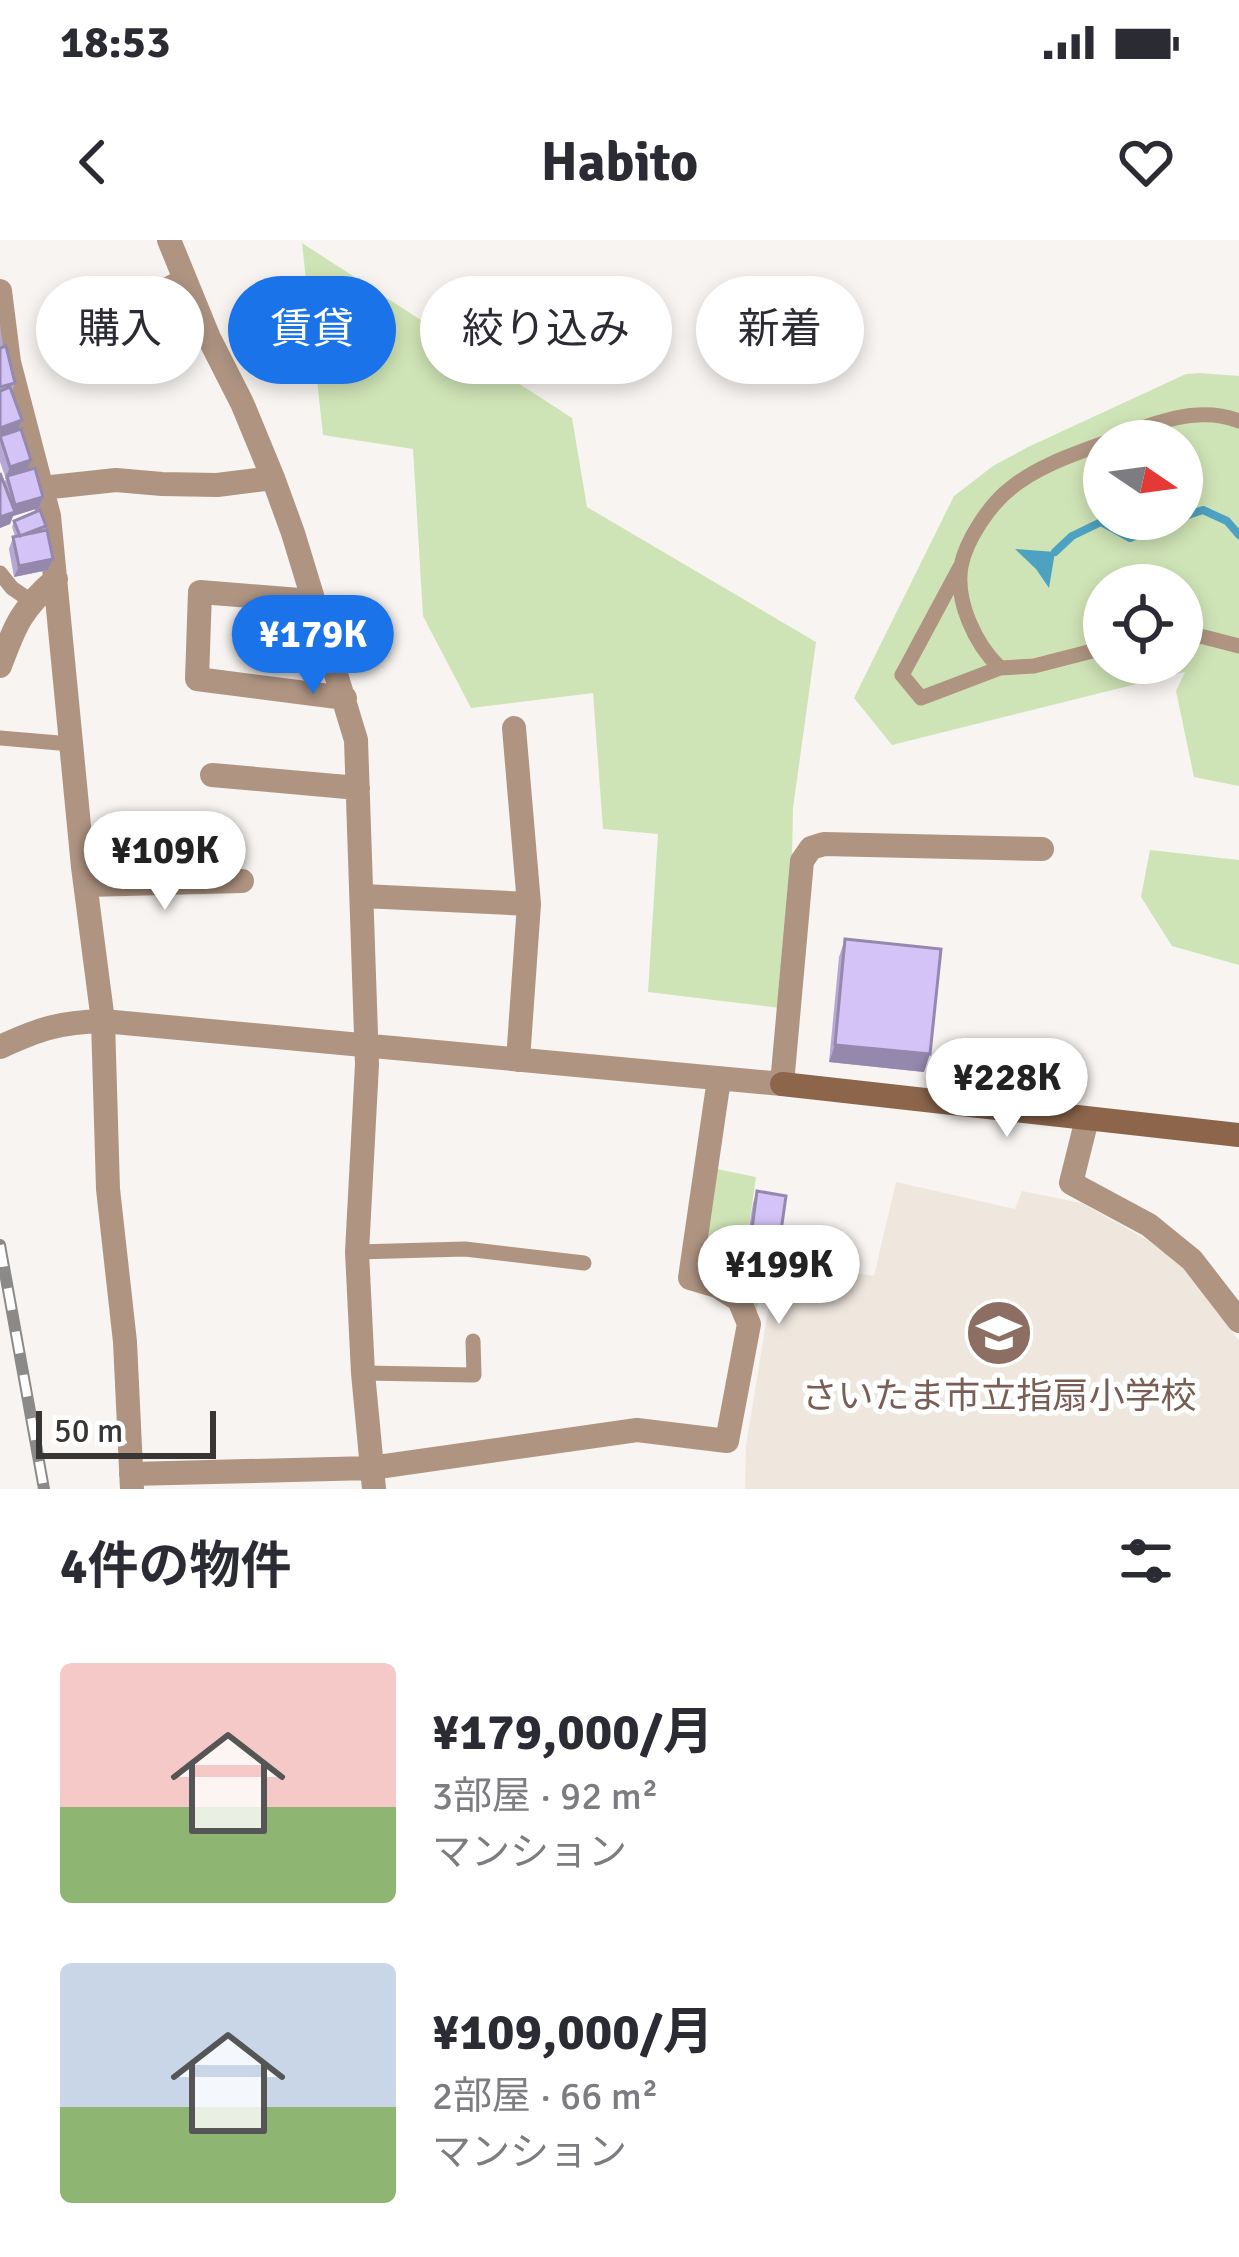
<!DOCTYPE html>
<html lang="ja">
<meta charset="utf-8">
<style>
:root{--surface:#fff;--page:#f2f2f3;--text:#2b2b33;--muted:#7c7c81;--accent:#1a73e8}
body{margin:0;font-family:Signika,"Noto Sans JP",sans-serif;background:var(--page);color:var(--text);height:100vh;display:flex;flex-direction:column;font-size:45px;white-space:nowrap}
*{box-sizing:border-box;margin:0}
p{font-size:39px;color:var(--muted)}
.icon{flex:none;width:66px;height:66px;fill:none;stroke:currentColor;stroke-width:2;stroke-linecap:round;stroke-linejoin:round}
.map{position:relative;height:1249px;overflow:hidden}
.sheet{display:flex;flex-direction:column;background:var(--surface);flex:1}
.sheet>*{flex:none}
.top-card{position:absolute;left:36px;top:36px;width:1167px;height:108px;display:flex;gap:24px}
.needle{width:78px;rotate:103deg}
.tools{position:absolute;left:1083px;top:180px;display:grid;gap:24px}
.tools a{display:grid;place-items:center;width:120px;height:120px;border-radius:50%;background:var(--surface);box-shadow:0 6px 18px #0003;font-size:60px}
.scale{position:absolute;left:36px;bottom:30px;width:180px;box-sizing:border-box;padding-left:12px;border:6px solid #373635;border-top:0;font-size:33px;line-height:42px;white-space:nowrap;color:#373635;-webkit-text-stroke:9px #fff;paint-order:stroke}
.price{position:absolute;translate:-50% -102px;padding:0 27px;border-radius:42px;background:#fff;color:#222;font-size:39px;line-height:78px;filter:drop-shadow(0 3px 6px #0008)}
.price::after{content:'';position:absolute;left:50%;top:72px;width:36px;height:27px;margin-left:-18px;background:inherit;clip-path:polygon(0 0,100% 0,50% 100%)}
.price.on{background:var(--accent);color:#fff}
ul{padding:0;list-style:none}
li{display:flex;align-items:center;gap:36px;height:300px;padding:0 60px}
li span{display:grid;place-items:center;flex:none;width:336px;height:240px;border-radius:12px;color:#555}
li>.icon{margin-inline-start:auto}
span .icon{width:144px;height:144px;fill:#fffc;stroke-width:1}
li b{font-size:51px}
h2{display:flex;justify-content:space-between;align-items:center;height:144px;padding:0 60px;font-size:51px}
.pill{padding:0 42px;border-radius:54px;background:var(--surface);box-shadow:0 6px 18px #0003;font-size:42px;line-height:108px}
.pill.on{background:var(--accent);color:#fff}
.status{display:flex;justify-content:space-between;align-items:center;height:84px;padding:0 60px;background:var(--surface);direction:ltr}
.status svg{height:33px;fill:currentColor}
header{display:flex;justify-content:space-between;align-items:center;height:156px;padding:0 60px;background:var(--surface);font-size:54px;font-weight:700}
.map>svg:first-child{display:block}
.built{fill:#efe6de}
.green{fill:#cfe4b6;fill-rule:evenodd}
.water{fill:#4ea2c1}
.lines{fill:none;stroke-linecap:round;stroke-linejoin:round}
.stream{stroke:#4ea2c1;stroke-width:8}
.lane{stroke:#af9482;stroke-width:15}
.street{stroke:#af9482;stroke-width:24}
.secondary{stroke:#8c654b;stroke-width:24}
.rail-casing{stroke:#8c8a88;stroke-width:12}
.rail{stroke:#fff;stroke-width:8;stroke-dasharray:22;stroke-linecap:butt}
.wall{fill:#b6a8d4}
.shaded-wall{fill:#9488ad}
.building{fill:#d4c3f7;stroke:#9488ad;stroke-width:3}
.labels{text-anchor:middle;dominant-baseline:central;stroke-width:10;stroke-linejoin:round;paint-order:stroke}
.education-label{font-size:36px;fill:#785e54;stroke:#fff}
</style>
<div class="status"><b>18:53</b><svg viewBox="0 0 49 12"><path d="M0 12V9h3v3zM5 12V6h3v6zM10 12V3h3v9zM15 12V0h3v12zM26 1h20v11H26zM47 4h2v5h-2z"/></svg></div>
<header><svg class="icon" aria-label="back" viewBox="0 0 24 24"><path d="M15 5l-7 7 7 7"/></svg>Habito<svg class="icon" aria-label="heart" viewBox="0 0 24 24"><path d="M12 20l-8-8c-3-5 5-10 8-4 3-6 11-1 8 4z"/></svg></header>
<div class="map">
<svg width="1239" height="1249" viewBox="0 0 1239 1249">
<rect width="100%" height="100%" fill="#f7f4f1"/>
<path class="built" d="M896,942L1015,969L1022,951L1081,963L1149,1001L1186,1029L1239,1101V1249H745L746,1206L776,1021L874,1036Z"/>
<path class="green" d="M302,3L572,178L587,267L816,402L793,568L789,769L648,752L658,594L603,589L593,453L471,468L423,376L413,209L323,195Z
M1200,133L1239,136V546L1194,537L1176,451L1185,432L892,505L854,458L954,256L993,226L1028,207L1186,134ZM1104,201H1182V279H1104ZM1104,345H1182V423H1104Z
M1150,610L1239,620V725L1172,706L1141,657Z
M712,928L756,937L747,1000L767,1006L756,1076L690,1038Z"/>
<path class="water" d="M1015,309L1055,312L1049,348L1036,329Z"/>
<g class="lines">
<path class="stream" d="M1182,277L1203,270L1227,281L1239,295
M1055,312L1072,296L1101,282L1130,298L1178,279"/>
<path class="lane" d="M91,86L184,35
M1108,201C1148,185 1197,164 1239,181
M1104,203C1072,215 1038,226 1011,248C990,264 966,300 961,326C955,361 975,404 1000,428L1034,426L1104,408
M960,327L902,435L921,458L1000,428
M0,333L12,348L31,361
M1182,394L1204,397L1239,406
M0,498L71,504
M357,1012L465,1009L584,1023
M363,1133L474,1135L473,1101"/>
<path class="street" d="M169,0L209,98L242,163L273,238L293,293L356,500L367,824L357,1012L363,1133L374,1249
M0,51L9,122L49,276L83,627L103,781L108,949L125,1102L132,1249
M42,248L116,240L162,244L217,245L273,238
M312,361L200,352L197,439L345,458
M0,426C15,385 22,368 56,339
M514,488L529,664L518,820
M212,535L358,548
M86,645L242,641
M363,656L529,664
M0,807C39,789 60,782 103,781L782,844L802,621L811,608L824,604L1042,609
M1087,879L1071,943L1149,985L1192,1020L1239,1081
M131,1234L371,1228L637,1190L727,1201L749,1084L739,1060L717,1046L690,1038L719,839"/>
<path class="secondary" d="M782,844L1239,895"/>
<g class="rail-casing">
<path id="rail" d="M0,1005L44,1249"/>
</g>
<use href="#rail" class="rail"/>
</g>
<path class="wall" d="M0,84L3,107L15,143L12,152L22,180L18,190L27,230L43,257L39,268L13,276L10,284L0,288V233L4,243L6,239L0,222Z
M14,281L46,286L45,291L53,319L48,330L14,337L9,309L13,297L15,296L12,287Z
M845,699L924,832L829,822L839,717Z
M757,951L777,1003L747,1000L753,963Z"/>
<path class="shaded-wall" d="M22,180L17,192L0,198V188Z
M31,220L27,232L5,239L10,227Z
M43,257L39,268L13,276L10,284L0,288V277L12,273L15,265Z
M53,319L48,330L14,337L19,326Z
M835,805L930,814L924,832L829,822Z
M752,989L781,991L777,1003L747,1000Z"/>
<path class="building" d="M6,106L15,143L0,147V108Z
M10,147L22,180L0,188V151Z
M21,189L31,220L10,227L0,196Z
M35,228L43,257L15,265L7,236Z
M0,233L15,272L0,277Z
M40,270L46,286L20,296L14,281Z
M47,290L53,319L19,326L13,297Z
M845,699L941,709L930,814L835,805Z
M757,951L786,956L781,991L752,989Z"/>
<defs>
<g id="school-disc" transform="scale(3.45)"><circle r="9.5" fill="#8d6e63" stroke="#fff"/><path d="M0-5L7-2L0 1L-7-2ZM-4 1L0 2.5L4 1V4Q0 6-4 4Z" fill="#fff"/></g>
</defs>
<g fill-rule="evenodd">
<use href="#school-disc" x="999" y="1093"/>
</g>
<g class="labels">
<g class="education-label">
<text x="999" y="1156">さいたま市立指扇小学校</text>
</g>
</g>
</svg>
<div class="tools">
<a><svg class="needle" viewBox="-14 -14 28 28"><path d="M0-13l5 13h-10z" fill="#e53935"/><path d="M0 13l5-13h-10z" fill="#7c7c81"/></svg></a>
<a><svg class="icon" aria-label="locate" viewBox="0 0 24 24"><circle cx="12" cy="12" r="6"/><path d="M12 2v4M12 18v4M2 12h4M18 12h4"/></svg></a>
</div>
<div class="scale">50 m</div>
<b class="price on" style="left:313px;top:457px">¥179K</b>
<b class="price" style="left:165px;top:673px">¥109K</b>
<b class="price" style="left:1007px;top:900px">¥228K</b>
<b class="price" style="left:779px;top:1087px">¥199K</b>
<div class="top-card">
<a class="pill">購入</a>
<a class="pill on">賃貸</a>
<a class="pill">絞り込み</a>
<a class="pill">新着</a>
</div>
</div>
<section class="sheet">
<h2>4件の物件<svg class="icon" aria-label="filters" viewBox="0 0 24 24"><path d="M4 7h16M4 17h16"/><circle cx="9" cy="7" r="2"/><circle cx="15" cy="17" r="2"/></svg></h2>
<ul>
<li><span style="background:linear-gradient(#f6c9c9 60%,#8fb573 0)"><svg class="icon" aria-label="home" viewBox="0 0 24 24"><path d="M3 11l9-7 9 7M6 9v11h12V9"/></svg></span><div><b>¥179,000/月</b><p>3部屋 · 92 m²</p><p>マンション</p></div></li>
<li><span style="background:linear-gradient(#c9d6e8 60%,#8fb573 0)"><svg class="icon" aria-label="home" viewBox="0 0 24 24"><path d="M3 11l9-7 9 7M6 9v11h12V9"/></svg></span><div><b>¥109,000/月</b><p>2部屋 · 66 m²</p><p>マンション</p></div></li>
</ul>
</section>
